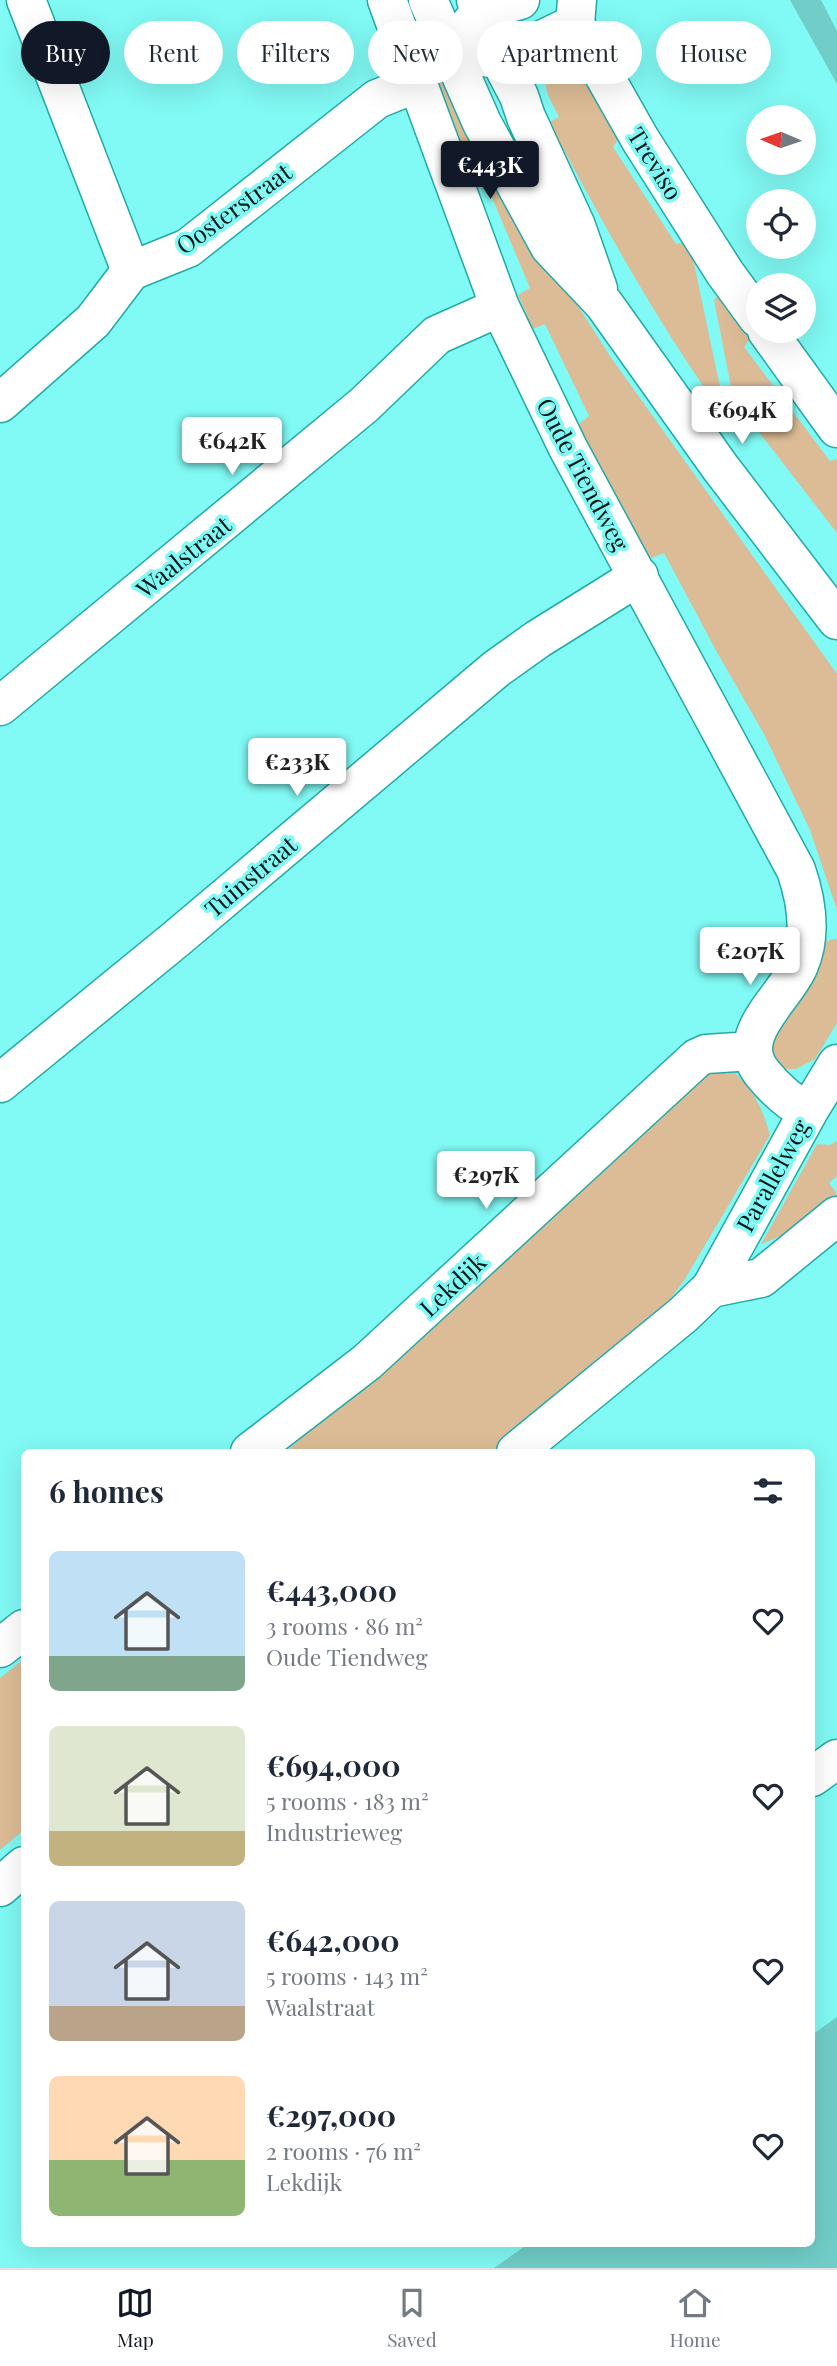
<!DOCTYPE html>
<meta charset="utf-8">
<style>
:root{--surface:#fff;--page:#f2f2f3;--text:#1f2937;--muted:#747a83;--line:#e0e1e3;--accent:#111827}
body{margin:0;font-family:"Playfair Display",serif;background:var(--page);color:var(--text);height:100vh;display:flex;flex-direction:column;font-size:26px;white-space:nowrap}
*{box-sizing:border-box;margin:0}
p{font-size:23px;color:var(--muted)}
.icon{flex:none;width:38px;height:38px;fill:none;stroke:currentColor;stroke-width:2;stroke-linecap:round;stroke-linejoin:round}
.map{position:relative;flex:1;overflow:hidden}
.panel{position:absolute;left:21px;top:1449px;width:794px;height:798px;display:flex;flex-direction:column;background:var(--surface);border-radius:10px;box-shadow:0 7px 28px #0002}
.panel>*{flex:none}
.hud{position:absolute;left:21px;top:21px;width:796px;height:63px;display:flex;gap:14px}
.needle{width:46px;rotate:272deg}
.tools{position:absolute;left:746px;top:105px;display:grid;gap:14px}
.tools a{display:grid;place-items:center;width:70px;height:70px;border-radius:50%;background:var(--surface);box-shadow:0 7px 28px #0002;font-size:35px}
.price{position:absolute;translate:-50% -60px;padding:0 16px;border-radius:7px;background:#fff;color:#222;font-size:23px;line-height:46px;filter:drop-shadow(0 2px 4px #0008)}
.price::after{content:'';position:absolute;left:50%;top:42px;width:21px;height:16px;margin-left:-10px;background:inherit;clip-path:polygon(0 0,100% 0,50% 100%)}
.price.on{background:var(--accent);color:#fff}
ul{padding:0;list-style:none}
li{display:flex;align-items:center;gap:21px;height:175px;padding:0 28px}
li span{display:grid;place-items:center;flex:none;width:196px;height:140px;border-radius:10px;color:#555}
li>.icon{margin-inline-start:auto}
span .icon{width:84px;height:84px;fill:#fffc;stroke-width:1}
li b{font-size:30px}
h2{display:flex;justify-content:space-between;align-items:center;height:84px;padding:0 28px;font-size:30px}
.tag{padding:0 24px;border-radius:32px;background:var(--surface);box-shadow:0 7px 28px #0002;font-size:24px;line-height:63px}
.tag.on{background:var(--accent);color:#fff}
.tab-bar{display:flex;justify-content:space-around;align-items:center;height:98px;border-top:2px solid var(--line);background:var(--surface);font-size:19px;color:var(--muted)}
.tab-bar a{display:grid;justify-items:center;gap:4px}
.tab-bar .on{color:var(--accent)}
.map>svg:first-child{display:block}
.green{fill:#dcbc96}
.water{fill:#71cdc8}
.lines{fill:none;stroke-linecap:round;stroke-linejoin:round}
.minor-casing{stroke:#20aba7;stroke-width:41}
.tertiary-casing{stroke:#20aba7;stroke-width:41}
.minor{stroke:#fff;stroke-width:38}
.tertiary{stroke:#fff;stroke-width:38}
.labels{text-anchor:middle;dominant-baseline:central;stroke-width:7;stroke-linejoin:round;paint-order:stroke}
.street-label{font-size:24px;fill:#001918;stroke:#81f9f4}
</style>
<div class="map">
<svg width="837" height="2268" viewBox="0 0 837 2268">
<rect width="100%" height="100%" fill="#81f9f4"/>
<path class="green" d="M399,0H416L482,156L612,359L837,674V910L810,830L764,734L718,654L664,553L647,560L575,427L589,416L545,324L533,329L518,295L530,288L481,171L466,179Z
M564,54L574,61L620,137L613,147L676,244L687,242L691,249L727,420C659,326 603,224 549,122L559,117C544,88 537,78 564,54Z
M718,295L751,338L744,347L830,461L837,459V533L738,405L732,392L714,300Z
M833,939H837V1023L815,1059L796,1069H785L775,1065L769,1041L815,946Z
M726,1064C752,1089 760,1100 770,1135L685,1279L652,1324L496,1452H286L706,1070Z
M837,1141V1176L829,1183L837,1194C813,1213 790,1235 761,1244L817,1144L830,1145Z
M24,1659V1830L0,1850V1678Z"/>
<path class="water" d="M790,0H821L837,31V84Z
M837,2017V2268H494L528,2244H812V2035Z"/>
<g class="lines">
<g class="minor-casing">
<path id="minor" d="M26,0L131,271
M387,0L500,307L568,448L796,870C806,899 812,935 799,965C785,999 731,1036 763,1074C776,1090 789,1102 808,1112
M520,0L481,11L449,50L500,60L575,24
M577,0L575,24L640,139L725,273L758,318
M767,331L837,428
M0,403L93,321L131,271L188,248L377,99L417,83
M0,706L364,405L437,335L500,307
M0,1083L176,939L496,669L538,639L639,576
M711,1288L761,1278L837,1216
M250,1452L367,1362L697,1058L706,1054L752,1051
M516,1452L683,1315L711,1288L808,1112L837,1064
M0,1648L24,1629
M812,1777L837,1759
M0,1887L24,1866"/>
</g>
<g class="tertiary-casing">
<path id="tertiary" d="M428,0L482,123L550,247L604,304L720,467L837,620
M476,0L500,60L519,96L526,117L576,226L598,289"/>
</g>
<use href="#minor" class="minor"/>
<use href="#tertiary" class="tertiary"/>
</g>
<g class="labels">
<g class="street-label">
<text transform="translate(656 163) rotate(58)">Treviso</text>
<text transform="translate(233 208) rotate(-36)">Oosterstraat</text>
<text transform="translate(584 474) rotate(62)">Oude Tiendweg</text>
<text transform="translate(183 556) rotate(-39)">Waalstraat</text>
<text transform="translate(250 876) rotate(-40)">Tuinstraat</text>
<text transform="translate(772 1175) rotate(-61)">Parallelweg</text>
<text transform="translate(452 1284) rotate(-43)">Lekdijk</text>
</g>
</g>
</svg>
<div class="tools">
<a><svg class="needle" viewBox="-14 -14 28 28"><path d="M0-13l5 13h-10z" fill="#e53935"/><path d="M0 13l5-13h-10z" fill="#747a83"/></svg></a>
<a><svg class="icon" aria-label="locate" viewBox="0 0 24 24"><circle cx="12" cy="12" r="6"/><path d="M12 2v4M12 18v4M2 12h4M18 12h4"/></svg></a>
<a><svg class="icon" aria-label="layers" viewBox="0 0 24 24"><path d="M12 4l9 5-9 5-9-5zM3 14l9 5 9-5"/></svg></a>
</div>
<b class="price on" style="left:490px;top:201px">€443K</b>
<b class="price" style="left:742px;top:446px">€694K</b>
<b class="price" style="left:232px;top:477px">€642K</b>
<b class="price" style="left:297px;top:798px">€233K</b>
<b class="price" style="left:750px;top:987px">€207K</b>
<b class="price" style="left:486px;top:1211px">€297K</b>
<div class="hud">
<a class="tag on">Buy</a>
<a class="tag">Rent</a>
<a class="tag">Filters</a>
<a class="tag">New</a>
<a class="tag">Apartment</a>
<a class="tag">House</a>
</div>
<section class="panel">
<h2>6 homes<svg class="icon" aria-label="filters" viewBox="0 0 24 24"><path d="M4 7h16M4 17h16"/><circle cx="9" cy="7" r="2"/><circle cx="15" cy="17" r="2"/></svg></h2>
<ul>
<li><span style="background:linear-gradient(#bfe0f5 75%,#7fa58c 0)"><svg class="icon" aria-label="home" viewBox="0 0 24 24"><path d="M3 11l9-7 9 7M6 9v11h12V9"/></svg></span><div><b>€443,000</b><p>3 rooms · 86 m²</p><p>Oude Tiendweg</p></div><svg class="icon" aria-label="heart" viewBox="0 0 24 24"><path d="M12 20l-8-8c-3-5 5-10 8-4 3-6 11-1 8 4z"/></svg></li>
<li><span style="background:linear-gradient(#dfe7d0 75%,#c2b280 0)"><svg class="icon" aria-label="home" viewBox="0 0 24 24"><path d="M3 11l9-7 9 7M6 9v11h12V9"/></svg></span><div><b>€694,000</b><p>5 rooms · 183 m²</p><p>Industrieweg</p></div><svg class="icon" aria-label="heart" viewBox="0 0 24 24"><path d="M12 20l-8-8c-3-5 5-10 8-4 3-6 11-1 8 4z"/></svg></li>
<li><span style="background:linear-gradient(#c9d6e8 75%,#b9a48a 0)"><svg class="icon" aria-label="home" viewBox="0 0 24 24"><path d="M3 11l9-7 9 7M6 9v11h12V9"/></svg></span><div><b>€642,000</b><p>5 rooms · 143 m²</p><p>Waalstraat</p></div><svg class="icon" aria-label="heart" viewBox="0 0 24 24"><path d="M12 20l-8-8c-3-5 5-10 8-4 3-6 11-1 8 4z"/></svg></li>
<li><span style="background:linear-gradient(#ffd9b3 60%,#8fb573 0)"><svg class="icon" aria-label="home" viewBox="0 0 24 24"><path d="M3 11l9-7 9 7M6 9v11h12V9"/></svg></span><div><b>€297,000</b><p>2 rooms · 76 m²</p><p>Lekdijk</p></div><svg class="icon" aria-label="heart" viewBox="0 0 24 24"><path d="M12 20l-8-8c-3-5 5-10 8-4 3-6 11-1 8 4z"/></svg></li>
</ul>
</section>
</div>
<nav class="tab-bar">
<a class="on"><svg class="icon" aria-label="map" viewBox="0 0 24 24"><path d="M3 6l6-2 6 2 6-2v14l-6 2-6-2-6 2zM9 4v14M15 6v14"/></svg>Map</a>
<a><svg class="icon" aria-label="saved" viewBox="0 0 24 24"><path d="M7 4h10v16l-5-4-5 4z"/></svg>Saved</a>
<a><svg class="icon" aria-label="home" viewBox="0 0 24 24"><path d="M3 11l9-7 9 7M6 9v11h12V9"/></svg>Home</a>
</nav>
